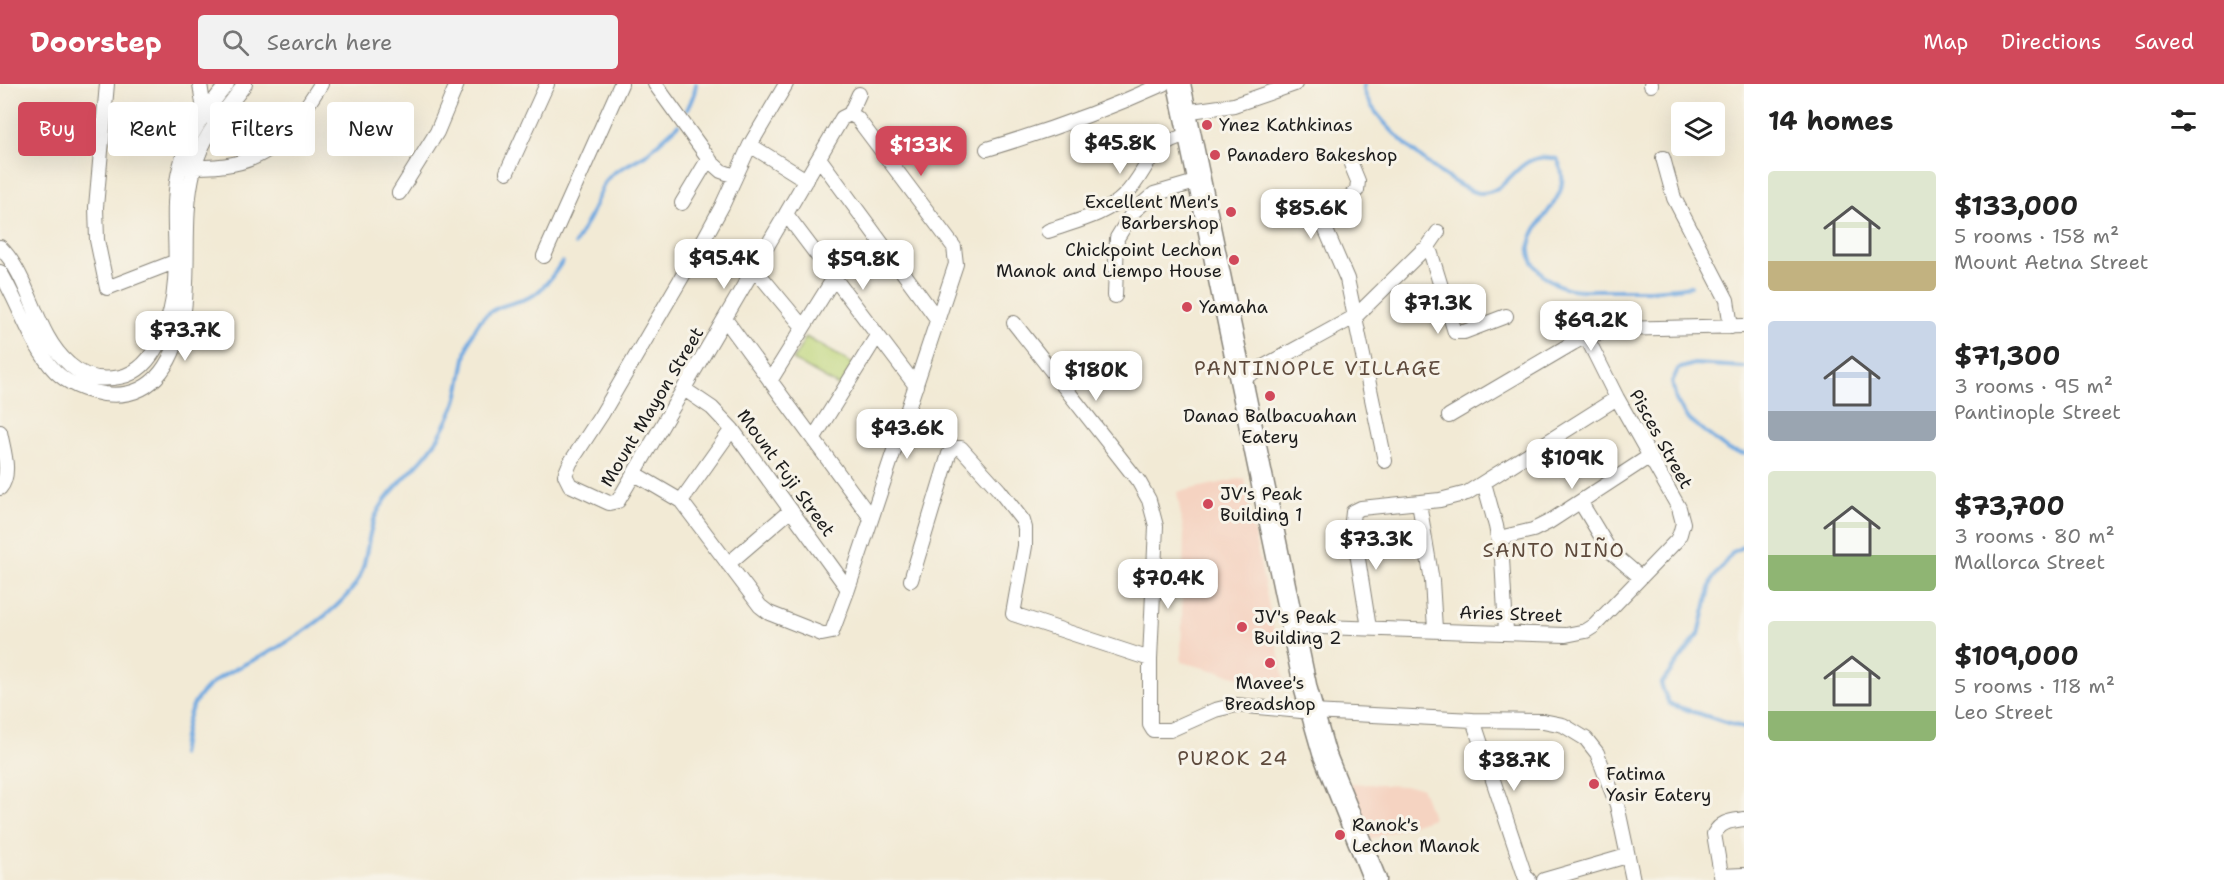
<!DOCTYPE html>
<meta charset="utf-8">
<style>
:root{--surface:#fff;--page:#f2f2f2;--text:#222;--muted:#767676;--accent:#d1495b}
body{margin:0;font-family:"Shantell Sans",sans-serif;background:var(--page);color:var(--text);height:100vh;display:flex;flex-direction:column;font-size:22px;white-space:nowrap}
*{box-sizing:border-box;margin:0}
p{font-size:20px;color:var(--muted)}
.icon{flex:none;width:33px;height:33px;fill:none;stroke:currentColor;stroke-width:2;stroke-linecap:round;stroke-linejoin:round}
.map{position:relative;flex:1;overflow:hidden}
.details{display:flex;flex-direction:column;background:var(--surface);width:480px}
.details>*{flex:none}
.hud{position:absolute;left:18px;top:18px;width:570px;height:54px;display:flex;gap:12px}
.controls{position:absolute;left:1671px;top:18px;display:grid;gap:12px}
.controls a{display:grid;place-items:center;width:54px;height:54px;border-radius:6px;background:var(--surface);box-shadow:0 6px 24px #0002;font-size:30px}
.price{position:absolute;translate:-50% -51px;padding:0 14px;border-radius:12px;background:#fff;color:#222;font-size:20px;line-height:39px;filter:drop-shadow(0 2px 3px #0008)}
.price::after{content:'';position:absolute;left:50%;top:36px;width:18px;height:14px;margin-left:-9px;background:inherit;clip-path:polygon(0 0,100% 0,50% 100%)}
.price.active{background:var(--accent);color:#fff}
ul{padding:0;list-style:none}
li{display:flex;align-items:center;gap:18px;height:150px;padding:0 24px}
li span{display:grid;place-items:center;flex:none;width:168px;height:120px;border-radius:6px;color:#555}
li>.icon{margin-inline-start:auto}
span .icon{width:72px;height:72px;fill:#fffc;stroke-width:1}
li b{font-size:26px}
h2{display:flex;justify-content:space-between;align-items:center;height:72px;padding:0 24px;font-size:26px}
.pill{padding:0 21px;border-radius:6px;background:var(--surface);box-shadow:0 6px 24px #0002;font-size:21px;line-height:54px}
.pill.active{background:var(--accent);color:#fff}
header{display:flex;align-items:center;gap:36px;box-sizing:border-box;height:84px;padding:0 30px;background:var(--accent);color:#fff}
header strong{font-size:28px}
nav{display:flex;gap:33px;margin-inline-start:auto;font-size:21px}
.search{width:420px;height:54px;background:var(--page);display:flex;align-items:center;gap:15px;box-sizing:border-box;padding:0 21px;border-radius:6px;color:var(--muted);font-size:22px}
main{display:flex;flex:1;min-height:0}
.map>svg:first-child{display:block}
.built{fill:#f5d3c1}
.green{fill:#bed67a;stroke:#6d794b;stroke-width:1.5}
.lines{fill:none;stroke-linecap:round;stroke-linejoin:round}
.stream{stroke:#70a9e0;stroke-width:4}
.street-casing{stroke:#878378;stroke-width:16}
.primary-casing{stroke:#878378;stroke-width:25}
.street{stroke:#fff;stroke-width:14}
.primary{stroke:#fff;stroke-width:22}
.poi-dot{fill:#d1495b;stroke:#f7f3e8;stroke-width:2}
.labels{text-anchor:middle;dominant-baseline:central;stroke-width:6;stroke-linejoin:round;paint-order:stroke}
.poi-label{font-size:18px;fill:#1c1c1c;stroke:#f7f3e8;text-anchor:start}
.street-label{font-size:18px;fill:#1c1c1c;stroke:#f7f3e8}
.neighbourhood-label{font-size:20px;letter-spacing:1.5px;fill:#5e4a3c;stroke:#f7f3e8}
</style>
<header>
<strong>Doorstep</strong>
<div class="search"><svg class="icon" aria-label="search" viewBox="0 0 24 24"><circle cx="10" cy="10" r="6"/><path d="M15 15l6 6"/></svg>Search here</div>
<nav><a>Map</a><a>Directions</a><a>Saved</a></nav>
</header>
<main>
<div class="map">
<svg width="1744" height="796" viewBox="0 0 1744 796">
<rect width="100%" height="100%" fill="#f7f3e8"/>
<filter id="ink" filterUnits="userSpaceOnUse"><feTurbulence type="fractalNoise" baseFrequency=".0167" numOctaves="2"/><feDisplacementMap in="SourceGraphic" scale="12" xChannelSelector="R" yChannelSelector="G"/><feConvolveMatrix kernelMatrix="1 2 1 2 8 2 1 2 1" color-interpolation-filters="sRGB"/></filter>
<filter id="wash" filterUnits="userSpaceOnUse"><feTurbulence type="fractalNoise" baseFrequency=".008" numOctaves="4" result="noise"/><feDisplacementMap in="SourceGraphic" scale="24" xChannelSelector="R" yChannelSelector="G"/><feGaussianBlur stdDeviation="1.35" result="paint"/><feColorMatrix in="noise" values="0 0 0 0 0 0 0 0 0 0 0 0 0 0 0 0 0 1.4 0 .05"/><feComposite in="paint" operator="in"/></filter>
<g filter="url(#wash)">
<rect width="100%" height="100%" fill="#f2ead5"/>
<path class="built" d="M1244,394L1253,445L1286,605L1181,578L1184,450L1177,408Z
M1349,699L1421,703L1433,734L1370,755Z"/>
<path class="green" d="M806,253L853,280L840,303L793,276Z"/>
<g class="lines">
<path class="stream" d="M1364,0C1357,26 1456,110 1481,109C1513,109 1514,65 1557,75C1577,114 1535,129 1530,162C1527,183 1553,202 1571,205C1581,207 1593,206 1604,206C1634,206 1662,207 1691,202
M687,26L694,10L696,0
M575,160L590,132L604,99L613,89L645,71L678,41
M1744,283L1694,280L1678,285L1672,298L1676,316L1687,334L1728,366L1744,370
M1744,462L1733,468L1712,496L1699,550L1661,600L1669,620L1744,644
M181,670C184,656 185,640 191,626C205,592 248,581 277,564C303,549 329,532 349,509C370,486 364,459 375,433C388,406 411,390 429,367C440,353 447,339 454,323C465,296 461,262 480,237C494,220 514,221 532,212C545,204 554,190 562,178"/>
</g>
</g>
<g filter="url(#ink)">
<g class="lines">
<g class="street-casing">
<path id="street" d="M107,0L96,123L97,156L107,204L182,175
M200,0L205,33
M655,0L712,79L721,87L735,92
M786,0L750,61L722,122L703,157L602,330L570,379L565,391L570,401L609,419L618,417L842,34L850,30
M1651,0V1
M1184,28L1234,21L1295,0
M850,30L859,10
M750,61L806,96
M987,65C1048,47 1106,26 1163,0
M819,74L938,236
M1663,74L1674,114L1727,216L1731,243
M1351,80L1358,97L1357,106L1328,133L1325,139V144L1347,195L1385,377
M185,83C264,85 281,63 321,0
M507,88L547,0
M399,109L437,48L457,0
M682,119L709,74
M786,130L916,302
M1048,147C1072,138 1106,131 1124,112C1151,85 1145,61 1189,51
M0,163C32,195 34,250 69,280C83,293 101,297 120,293C157,286 173,230 175,197C178,158 170,122 180,83C188,50 207,25 227,0
M1427,164L1431,170L1455,248H1464L1506,232
M544,172L621,0
M754,184L803,243
M0,188C18,217 32,263 55,287C68,300 86,307 104,310C157,317 177,271 184,226C190,179 182,131 194,85C202,52 225,27 245,0
M1115,212L1117,154L1133,128L1154,110L1199,97
M725,235L871,434
M1014,239L1139,398L1149,416L1156,442L1150,575V641L1153,646H1170L1215,626L1236,621L1312,628L1473,636L1543,637L1563,641L1586,655L1597,669L1617,721L1633,796
M1241,295L1356,232L1422,167L1427,164L1438,148
M770,297L834,194
M684,305L712,324L732,345L848,505
M1449,332L1573,259L1586,252L1617,245L1744,242
M0,348C3,365 12,390 0,404
M813,355L877,252
M635,390L681,417L760,522L769,529L822,550L832,548L848,505L956,180L954,163L857,34L850,30
M1484,399L1496,442L1502,474L1506,547
M681,417L732,345
M1419,419L1432,497L1435,545
M1581,419L1610,467L1640,493
M1499,454L1533,446L1549,438L1650,372
M728,480L791,426
M911,496L949,370L954,364H961L999,406L1023,437L1025,444V462L1013,530L1150,575
M1292,542L1566,551L1586,547L1594,542L1677,456L1680,450L1683,439L1679,424L1617,314L1586,252
M1369,544L1352,437L1353,428L1361,424L1440,416L1467,409L1617,314
M1473,636L1525,792L1529,796
M1721,792L1744,791
M1544,796L1627,772
M1722,796L1714,750C1721,737 1731,737 1744,735"/>
</g>
<g class="primary-casing">
<path id="primary" d="M1179,0L1306,606L1324,669L1375,796"/>
</g>
<use href="#street" class="street"/>
<use href="#primary" class="primary"/>
</g>
</g>
<g class="poi-dot">
<circle cx="1207" cy="41" r="6"/>
<circle cx="1215" cy="71" r="6"/>
<circle cx="1231" cy="128" r="6"/>
<circle cx="1234" cy="176" r="6"/>
<circle cx="1187" cy="223" r="6"/>
<circle cx="1270" cy="312" r="6"/>
<circle cx="1208" cy="420" r="6"/>
<circle cx="1242" cy="543" r="6"/>
<circle cx="1270" cy="579" r="6"/>
<circle cx="1594" cy="700" r="6"/>
<circle cx="1340" cy="751" r="6"/>
</g>
<g class="labels">
<g class="poi-label">
<text x="1219" y="41">Ynez Kathkinas</text>
<text x="1227" y="71">Panadero Bakeshop</text>
<text x="1219" y="118" text-anchor="end">Excellent Men's<tspan x="1219" dy="21">Barbershop</tspan></text>
<text x="1222" y="166" text-anchor="end">Chickpoint Lechon<tspan x="1222" dy="21">Manok and Liempo House</tspan></text>
<text x="1199" y="223">Yamaha</text>
<text x="1270" y="332" text-anchor="middle">Danao Balbacuahan<tspan x="1270" dy="21">Eatery</tspan></text>
<text x="1220" y="410">JV's Peak<tspan x="1220" dy="21">Building 1</tspan></text>
<text x="1254" y="533">JV's Peak<tspan x="1254" dy="21">Building 2</tspan></text>
<text x="1270" y="599" text-anchor="middle">Mavee's<tspan x="1270" dy="21">Breadshop</tspan></text>
<text x="1606" y="690">Fatima<tspan x="1606" dy="21">Yasir Eatery</tspan></text>
<text x="1352" y="741">Ranok's<tspan x="1352" dy="21">Lechon Manok</tspan></text>
</g>
<g class="street-label">
<text transform="translate(652 323) rotate(-59)">Mount Mayon Street</text>
<text transform="translate(1661 355) rotate(61)">Pisces Street</text>
<text transform="translate(786 389) rotate(54)">Mount Fuji Street</text>
<text transform="translate(1511 530) rotate(2)">Aries Street</text>
</g>
<g class="neighbourhood-label">
<text x="1318" y="284">PANTINOPLE VILLAGE</text>
<text x="1554" y="466">SANTO NIÑO</text>
<text x="1233" y="674">PUROK 24</text>
</g>
</g>
</svg>
<div class="controls">
<a><svg class="icon" aria-label="layers" viewBox="0 0 24 24"><path d="M12 4l9 5-9 5-9-5zM3 14l9 5 9-5"/></svg></a>
</div>
<b class="price" style="left:1120px;top:91px">$45.8K</b>
<b class="price active" style="left:921px;top:93px">$133K</b>
<b class="price" style="left:1311px;top:156px">$85.6K</b>
<b class="price" style="left:724px;top:206px">$95.4K</b>
<b class="price" style="left:863px;top:207px">$59.8K</b>
<b class="price" style="left:1438px;top:251px">$71.3K</b>
<b class="price" style="left:1591px;top:268px">$69.2K</b>
<b class="price" style="left:185px;top:278px">$73.7K</b>
<b class="price" style="left:1096px;top:318px">$180K</b>
<b class="price" style="left:907px;top:376px">$43.6K</b>
<b class="price" style="left:1572px;top:406px">$109K</b>
<b class="price" style="left:1376px;top:487px">$73.3K</b>
<b class="price" style="left:1168px;top:526px">$70.4K</b>
<b class="price" style="left:1514px;top:708px">$38.7K</b>
<div class="hud">
<a class="pill active">Buy</a>
<a class="pill">Rent</a>
<a class="pill">Filters</a>
<a class="pill">New</a>
</div>
</div>
<section class="details">
<h2>14 homes<svg class="icon" aria-label="filters" viewBox="0 0 24 24"><path d="M4 7h16M4 17h16"/><circle cx="9" cy="7" r="2"/><circle cx="15" cy="17" r="2"/></svg></h2>
<ul>
<li><span style="background:linear-gradient(#dfe7d0 75%,#c2b280 0)"><svg class="icon" aria-label="home" viewBox="0 0 24 24"><path d="M3 11l9-7 9 7M6 9v11h12V9"/></svg></span><div><b>$133,000</b><p>5 rooms · 158 m²</p><p>Mount Aetna Street</p></div></li>
<li><span style="background:linear-gradient(#c9d6e8 75%,#9aa5b1 0)"><svg class="icon" aria-label="home" viewBox="0 0 24 24"><path d="M3 11l9-7 9 7M6 9v11h12V9"/></svg></span><div><b>$71,300</b><p>3 rooms · 95 m²</p><p>Pantinople Street</p></div></li>
<li><span style="background:linear-gradient(#dfe7d0 70%,#8fb573 0)"><svg class="icon" aria-label="home" viewBox="0 0 24 24"><path d="M3 11l9-7 9 7M6 9v11h12V9"/></svg></span><div><b>$73,700</b><p>3 rooms · 80 m²</p><p>Mallorca Street</p></div></li>
<li><span style="background:linear-gradient(#dfe7d0 75%,#8fb573 0)"><svg class="icon" aria-label="home" viewBox="0 0 24 24"><path d="M3 11l9-7 9 7M6 9v11h12V9"/></svg></span><div><b>$109,000</b><p>5 rooms · 118 m²</p><p>Leo Street</p></div></li>
</ul>
</section>
</main>
